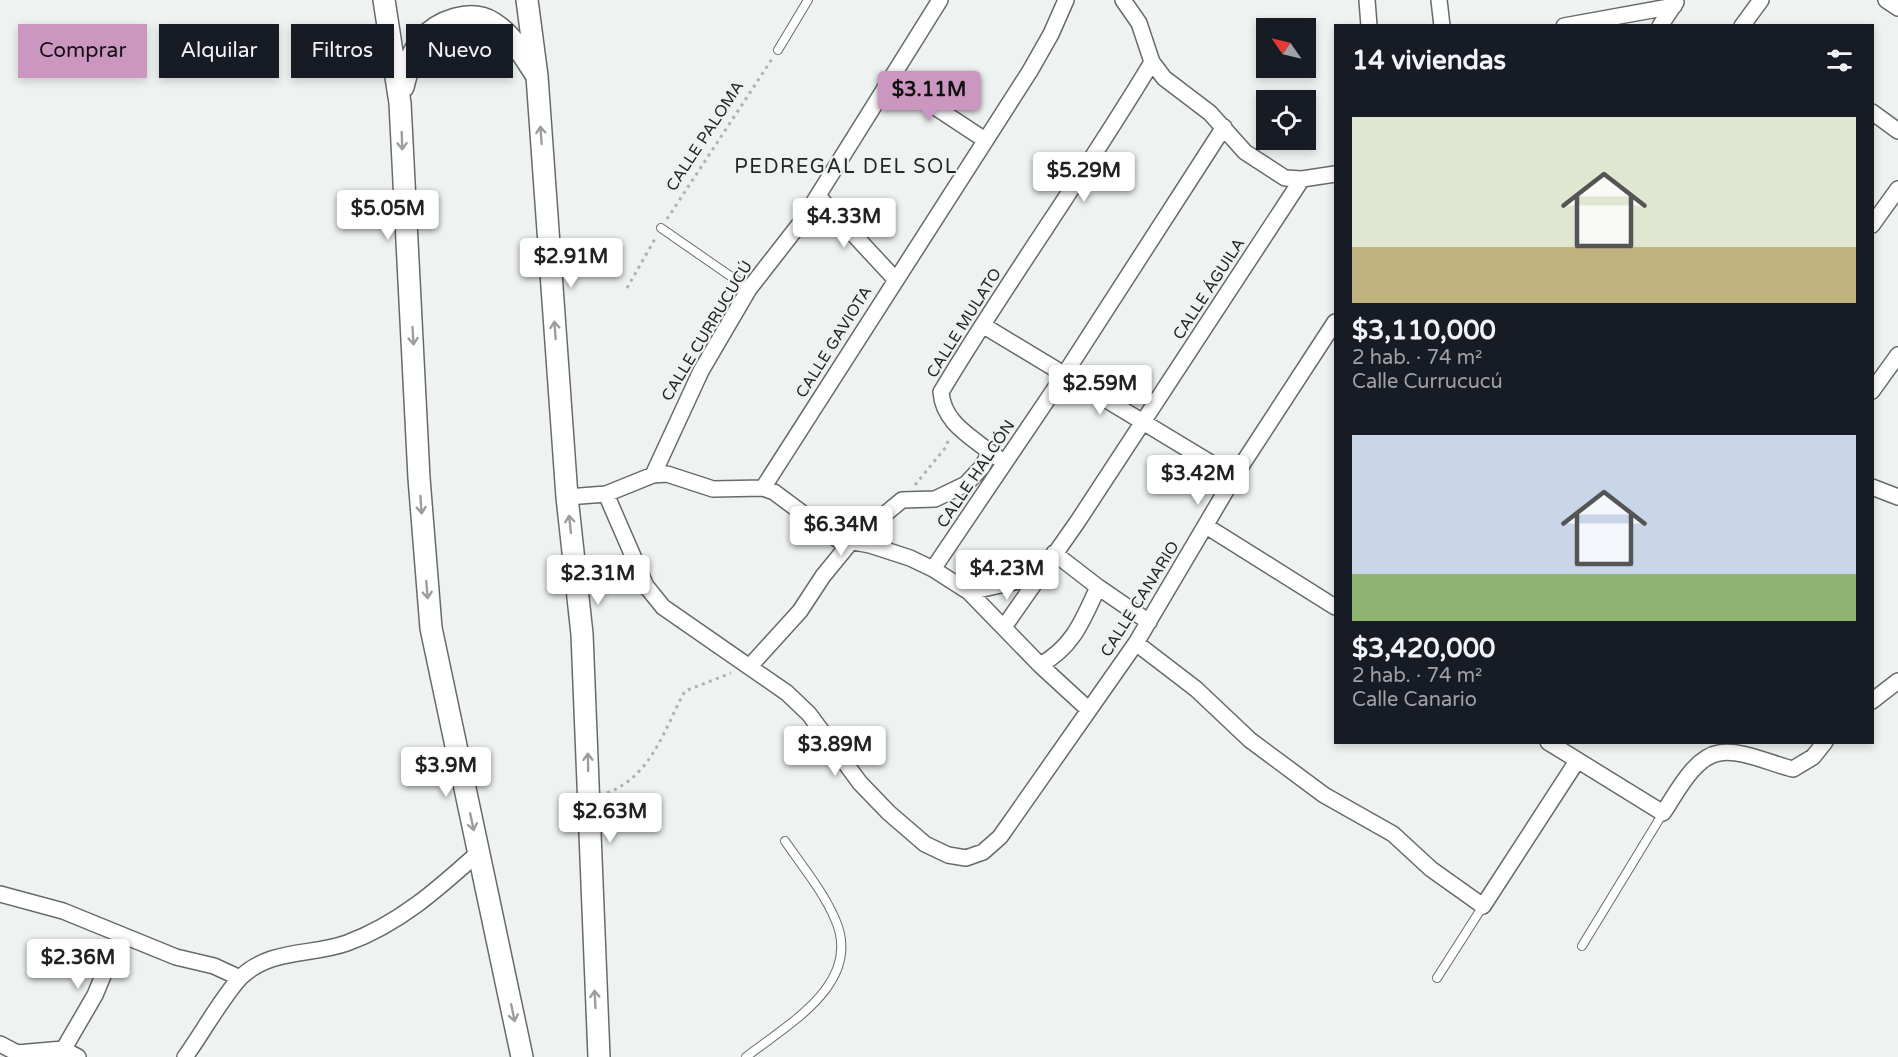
<!DOCTYPE html>
<html lang="es">
<meta charset="utf-8">
<style>
:root{--surface:#171b24;--page:#242831;--text:#f1f3f6;--muted:#9ea1a6;--accent:#cb97c1}
body{margin:0;font-family:"Varela Round",sans-serif;background:var(--page);color:var(--text);height:100vh;display:flex;flex-direction:column;font-size:22px;white-space:nowrap}
*{box-sizing:border-box;margin:0}
p{font-size:20px;color:var(--muted)}
.icon{flex:none;width:33px;height:33px;fill:none;stroke:currentColor;stroke-width:2;stroke-linecap:round;stroke-linejoin:round}
.map{position:relative;flex:1;overflow:hidden}
.sheet{position:absolute;left:1334px;top:24px;width:540px;height:720px;display:flex;flex-direction:column;background:var(--surface);border-radius:0px;box-shadow:0 3px 9px #0003}
.sheet>*{flex:none}
.top-card{position:absolute;left:18px;top:24px;width:570px;height:54px;display:flex;gap:12px}
.needle{width:39px;rotate:304deg}
.fabs{position:absolute;left:1256px;top:18px;display:grid;gap:12px}
.fabs a{display:grid;place-items:center;width:60px;height:60px;border-radius:0px;background:var(--surface);box-shadow:0 3px 9px #0003;font-size:30px}
.price{position:absolute;translate:-50% -51px;padding:0 14px;border-radius:6px;background:#fff;color:#222;font-size:20px;line-height:39px;filter:drop-shadow(0 2px 3px #0008)}
.price::after{content:'';position:absolute;left:50%;top:36px;width:18px;height:14px;margin-left:-9px;background:inherit;clip-path:polygon(0 0,100% 0,50% 100%)}
.price.on{background:var(--accent);color:#111}
ul{padding:0;list-style:none}
li{display:grid;align-content:center;gap:12px;height:318px;padding:0 18px}
li span{display:grid;place-items:center;height:186px;border-radius:0px;color:#555}
li>.icon{margin-inline-start:auto}
span .icon{width:108px;height:108px;fill:#fffc;stroke-width:1}
li b{font-size:26px}
h2{display:flex;justify-content:space-between;align-items:center;height:72px;padding:0 18px;font-size:26px}
.pill{padding:0 21px;border-radius:0px;background:var(--surface);box-shadow:0 3px 9px #0003;font-size:21px;line-height:54px}
.pill.on{background:var(--accent);color:#111}
.map>svg:first-child{display:block}
.lines{fill:none;stroke-linecap:round;stroke-linejoin:round}
.lane-casing{stroke:#666b69;stroke-width:10}
.street-casing{stroke:#666b69;stroke-width:18}
.secondary-casing{stroke:#666b69;stroke-width:24}
.path{stroke:#aeb2b1;stroke-width:3;stroke-dasharray:3 4.5;stroke-linecap:butt}
.lane{stroke:#fff;stroke-width:8}
.street{stroke:#fff;stroke-width:15}
.secondary{stroke:#fff;stroke-width:21}
.oneway{stroke:#9c9d9d}
.labels{text-anchor:middle;dominant-baseline:central;stroke-width:4.5;stroke-linejoin:round;paint-order:stroke}
.street-label{font-size:16px;fill:#242625;stroke:#eef3f1}
.quarter-label{font-size:20px;letter-spacing:1.5px;fill:#242625;stroke:#eef3f1}
</style>
<div class="map">
<svg width="1898" height="1057" viewBox="0 0 1898 1057">
<rect width="100%" height="100%" fill="#eef3f1"/>
<g class="lines">
<g class="lane-casing">
<path id="lane" d="M778,50L808,0
M661,228L749,289
M1582,946L1663,813
M1437,978L1483,906
M746,1057C788,1024 864,983 835,919C823,891 802,866 785,841"/>
</g>
<g class="street-casing">
<path id="street" d="M1123,0L1139,23L1152,62L1164,78L1210,113L1245,152L1285,178L1302,179L1335,174
M1367,0L1369,26
M1439,0L1442,26
M1886,0L1898,8
M1564,26L1674,6
M1660,26L1676,2
M1742,26L1761,0
M891,78L985,140
M1872,112L1898,131
M818,196L895,279
M1872,225L1898,189
M984,326L1234,477
M1872,391L1898,355
M990,452C968,435 943,421 941,392C1008,280 1085,174 1152,62
M653,475L701,371L749,289L802,221L940,0
M1872,487L1898,497
M763,488L1030,71L1051,34L1066,0
M606,494L646,586L663,607L787,693L809,714L860,783L889,813L925,844L948,855L966,858L983,852L1000,837L1136,643L1234,477L1335,322
M567,497L606,494L653,475L667,474L713,489L763,488L774,492L837,539L870,545L910,558L933,569L969,592L1040,665L1089,710
M1206,526L1335,607
M1054,553L1098,587L1149,622
M933,569L1064,375L1224,127
M969,592L1037,577
M1004,627L1078,521L1302,179
M1136,643L1196,689L1250,740L1324,795L1393,834L1431,869L1483,906L1577,761
M1040,665C1073,647 1083,620 1098,587
M750,666L800,611L823,576L850,543L902,500L935,499L966,484L982,467L990,452L998,458
M1872,701L1898,681
M1548,742L1663,813C1676,794 1694,757 1719,753C1742,749 1771,764 1793,769L1813,757L1825,742
M0,894L63,911L176,957L214,966L240,978
M0,1044L17,1053L18,1057
M17,1053L63,1049L78,1057
M59,1057L95,995L120,935
M185,1057C201,1035 223,996 240,978C270,948 311,956 347,943C399,924 438,889 478,853"/>
</g>
<g class="secondary-casing">
<path id="secondary" d="M384,0L400,103L419,478L431,628L522,1057
M527,0L537,76L567,497L582,634L599,1057
M403,87C407,72 411,52 422,40C438,21 471,9 493,23C512,35 523,55 535,73"/>
</g>
<path class="path" d="M667,219L772,59
M627,288L656,237
M915,485L946,447L949,438
M607,793C652,776 664,729 685,691L731,673"/>
<use href="#lane" class="lane"/>
<use href="#street" class="street"/>
<use href="#secondary" class="secondary"/>
</g>
<defs><path id="oneway-shaft" d="M-6 0H5M1.5-3L5.5 0L1.5 3" fill="none" stroke-width="1.6" stroke-linecap="round" stroke-linejoin="round" transform="scale(1.5)"/></defs>
<g class="oneway">
<use href="#oneway-shaft" transform="translate(541 135) rotate(-94)"/>
<use href="#oneway-shaft" transform="translate(402 141) rotate(88)"/>
<use href="#oneway-shaft" transform="translate(555 330) rotate(-94)"/>
<use href="#oneway-shaft" transform="translate(413 336) rotate(87)"/>
<use href="#oneway-shaft" transform="translate(421 505) rotate(86)"/>
<use href="#oneway-shaft" transform="translate(570 524) rotate(-96)"/>
<use href="#oneway-shaft" transform="translate(427 590) rotate(85)"/>
<use href="#oneway-shaft" transform="translate(588 762) rotate(-91)"/>
<use href="#oneway-shaft" transform="translate(472 822) rotate(78)"/>
<use href="#oneway-shaft" transform="translate(595 999) rotate(-93)"/>
<use href="#oneway-shaft" transform="translate(513 1013) rotate(78)"/>
</g>
<g class="labels">
<g class="street-label">
<text transform="translate(705 136) rotate(-57)">CALLE PALOMA</text>
<text transform="translate(1209 289) rotate(-57)">CALLE ÁGUILA</text>
<text transform="translate(964 323) rotate(-58)">CALLE MULATO</text>
<text transform="translate(707 331) rotate(-59)">CALLE CURRUCUCÚ</text>
<text transform="translate(834 342) rotate(-58)">CALLE GAVIOTA</text>
<text transform="translate(976 474) rotate(-56)">CALLE HALCÓN</text>
<text transform="translate(1140 599) rotate(-58)">CALLE CANARIO</text>
</g>
<g class="quarter-label">
<text x="846" y="167">PEDREGAL DEL SOL</text>
</g>
</g>
</svg>
<div class="fabs">
<a><svg class="needle" viewBox="-14 -14 28 28"><path d="M0-13l5 13h-10z" fill="#e53935"/><path d="M0 13l5-13h-10z" fill="#9ea1a6"/></svg></a>
<a><svg class="icon" aria-label="locate" viewBox="0 0 24 24"><circle cx="12" cy="12" r="6"/><path d="M12 2v4M12 18v4M2 12h4M18 12h4"/></svg></a>
</div>
<b class="price on" style="left:929px;top:122px">$3.11M</b>
<b class="price" style="left:1084px;top:203px">$5.29M</b>
<b class="price" style="left:388px;top:241px">$5.05M</b>
<b class="price" style="left:844px;top:249px">$4.33M</b>
<b class="price" style="left:571px;top:289px">$2.91M</b>
<b class="price" style="left:1100px;top:416px">$2.59M</b>
<b class="price" style="left:1198px;top:506px">$3.42M</b>
<b class="price" style="left:841px;top:557px">$6.34M</b>
<b class="price" style="left:1007px;top:601px">$4.23M</b>
<b class="price" style="left:598px;top:606px">$2.31M</b>
<b class="price" style="left:835px;top:777px">$3.89M</b>
<b class="price" style="left:446px;top:798px">$3.9M</b>
<b class="price" style="left:610px;top:844px">$2.63M</b>
<b class="price" style="left:78px;top:990px">$2.36M</b>
<div class="top-card">
<a class="pill on">Comprar</a>
<a class="pill">Alquilar</a>
<a class="pill">Filtros</a>
<a class="pill">Nuevo</a>
</div>
<section class="sheet">
<h2>14 viviendas<svg class="icon" aria-label="filters" viewBox="0 0 24 24"><path d="M4 7h16M4 17h16"/><circle cx="9" cy="7" r="2"/><circle cx="15" cy="17" r="2"/></svg></h2>
<ul>
<li><span style="background:linear-gradient(#dfe7d0 70%,#c2b280 0)"><svg class="icon" aria-label="home" viewBox="0 0 24 24"><path d="M3 11l9-7 9 7M6 9v11h12V9"/></svg></span><div><b>$3,110,000</b><p>2 hab. · 74 m²</p><p>Calle Currucucú</p></div></li>
<li><span style="background:linear-gradient(#c9d6e8 75%,#8fb573 0)"><svg class="icon" aria-label="home" viewBox="0 0 24 24"><path d="M3 11l9-7 9 7M6 9v11h12V9"/></svg></span><div><b>$3,420,000</b><p>2 hab. · 74 m²</p><p>Calle Canario</p></div></li>
</ul>
</section>
</div>
